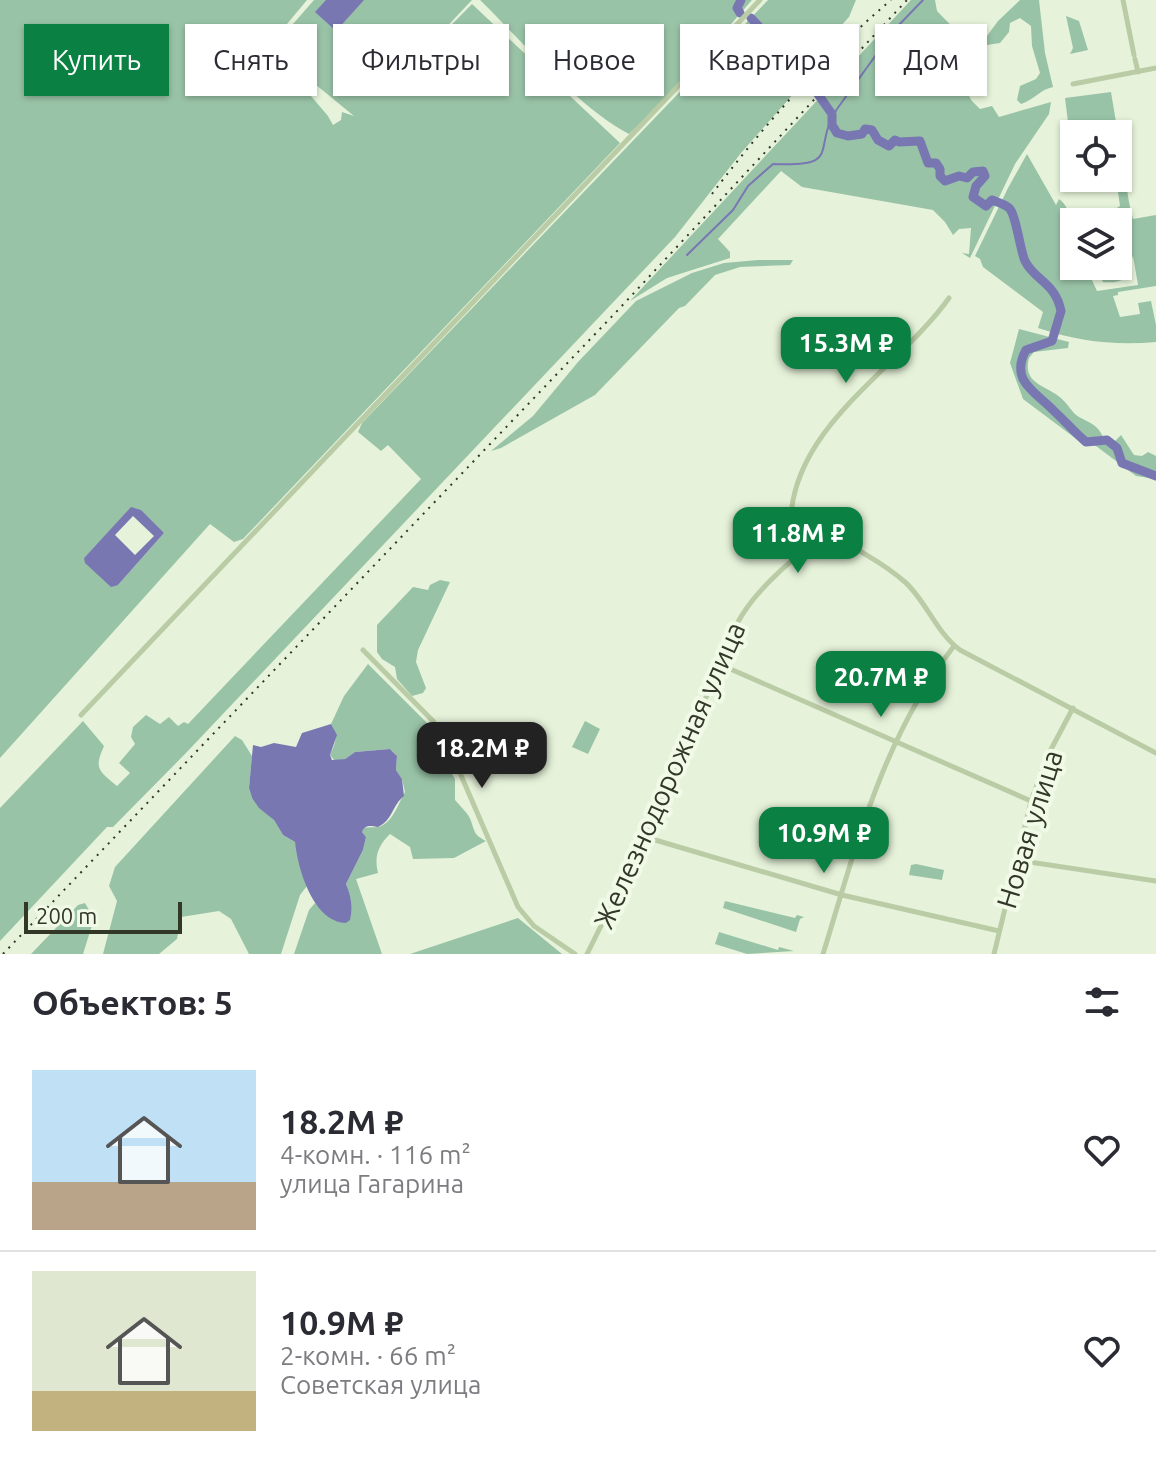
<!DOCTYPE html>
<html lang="ru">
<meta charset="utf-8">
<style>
:root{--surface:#fff;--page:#f7f7f7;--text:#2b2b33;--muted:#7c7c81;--line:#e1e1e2;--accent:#0b8043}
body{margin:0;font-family:Ubuntu,sans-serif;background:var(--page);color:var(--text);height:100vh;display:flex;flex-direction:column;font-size:30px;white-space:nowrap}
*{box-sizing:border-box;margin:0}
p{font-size:26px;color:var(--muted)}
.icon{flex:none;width:44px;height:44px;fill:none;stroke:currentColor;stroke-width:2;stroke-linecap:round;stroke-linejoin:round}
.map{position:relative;height:954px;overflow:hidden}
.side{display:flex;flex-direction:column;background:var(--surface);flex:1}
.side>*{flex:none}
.hud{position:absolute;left:24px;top:24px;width:1108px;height:72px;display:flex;gap:16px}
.fabs{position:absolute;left:1060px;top:120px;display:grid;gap:16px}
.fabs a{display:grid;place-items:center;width:72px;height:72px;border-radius:0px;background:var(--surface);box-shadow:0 2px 6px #0004;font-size:40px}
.scale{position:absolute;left:24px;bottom:20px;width:158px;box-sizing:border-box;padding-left:8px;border:4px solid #323727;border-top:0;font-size:22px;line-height:28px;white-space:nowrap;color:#323727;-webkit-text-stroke:6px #f0fae6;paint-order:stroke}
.price{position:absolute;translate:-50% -68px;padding:0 18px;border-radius:16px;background:var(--accent);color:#fff;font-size:26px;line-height:52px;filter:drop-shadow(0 2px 4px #0008)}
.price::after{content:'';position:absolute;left:50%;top:48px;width:24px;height:18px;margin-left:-12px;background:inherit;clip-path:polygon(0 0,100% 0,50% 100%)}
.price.selected{background:#222;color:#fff}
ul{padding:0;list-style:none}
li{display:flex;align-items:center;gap:24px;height:200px;padding:0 32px}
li+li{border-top:2px solid var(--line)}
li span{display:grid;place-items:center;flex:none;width:224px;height:160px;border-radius:0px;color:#555}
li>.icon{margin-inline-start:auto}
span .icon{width:96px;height:96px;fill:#fffc;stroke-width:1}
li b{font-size:34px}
h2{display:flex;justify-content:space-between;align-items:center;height:96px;padding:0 32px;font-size:34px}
.chip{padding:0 28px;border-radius:0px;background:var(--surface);box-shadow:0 2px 6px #0004;font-size:28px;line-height:72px}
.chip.selected{background:var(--accent);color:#fff}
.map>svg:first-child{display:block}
.green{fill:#99c3a7;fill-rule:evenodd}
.water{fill:#7977b2;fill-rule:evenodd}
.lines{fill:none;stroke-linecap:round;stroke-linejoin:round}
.stream{stroke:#7977b2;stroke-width:2}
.river{stroke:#7977b2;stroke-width:9}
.street{stroke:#bacca5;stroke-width:5}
.rail{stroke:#323727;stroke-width:2;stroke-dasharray:2 6;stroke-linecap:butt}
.labels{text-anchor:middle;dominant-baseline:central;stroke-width:8;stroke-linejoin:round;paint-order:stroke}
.street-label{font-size:28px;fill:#323727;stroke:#f0fae6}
</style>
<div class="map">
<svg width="1156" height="954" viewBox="0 0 1156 954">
<rect width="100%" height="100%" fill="#e6f3da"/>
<path class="green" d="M0,0H307L272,42L276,55L328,116L333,125L341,120L342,112L354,116L282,57L279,40L314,0H472L386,91L472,4L620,143L243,539L234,542L210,524L0,758ZM131,508L164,533L118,585L84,558Z
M480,0H752L664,101L629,134C578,107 522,41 480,0Z
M768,0H856L849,17L839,28V34L798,73L804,82L741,153L675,237L185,754L113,827H107L0,941V808L83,721L104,746C94,769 98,770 117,786L130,773L119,763L135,744L131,737L133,727L146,715L160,724L169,717L178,726L184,722L188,724L421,479L388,445L381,451L358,432L362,423Z
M911,0H935L937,11L976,51L998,21L1020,0H1039L1045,53L1053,87C1039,90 1034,100 1021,104L1017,100L1020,86L1036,79L1040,73L1032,46L1031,26L1020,18L1010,23L1009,32L1000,43L987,45L982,49L981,61L963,81L971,100L980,109L992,106L999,117L1051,102L1049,114L1015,164L970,258L962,253L969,254L971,228L959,229L953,235L945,222L933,210L802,187L781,171L718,239L730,252V258L667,278L630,301Z
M1066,16L1079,21L1088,50L1070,54L1073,48Z
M1111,92L1118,134H1106L1090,122H1068L1065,98Z
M1118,146C1126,167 1126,196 1133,219L1156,215V286L1118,292V295L1113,296L1120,317L1140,314L1138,303L1151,301L1156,325V342C1115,346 1077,341 1038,328L1043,312L983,267L980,259L975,256L1008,188L1027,154L1056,205L1059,199C1076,211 1074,247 1074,266H1092L1090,276L1097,291L1138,285L1133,256L1130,263L1131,274C1122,282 1115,283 1103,282L1101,278L1108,269L1126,270C1124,249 1122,228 1115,209L1120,206L1116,178H1118Z
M758,260H793L790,265L740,267L715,275L685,306L679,308L595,395L501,448L491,451L533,416L578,362L636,301L692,273L724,263Z
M1019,329L1069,342L1068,348L1034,352L1029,358C1022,384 1046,385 1061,398C1068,404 1072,413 1079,417C1090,423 1098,425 1103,437L1115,441L1121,435L1134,455L1142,456L1148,452L1156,456V479L1136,476L1096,446L1083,444L1023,399L1010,363Z
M440,580L450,582L418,650L416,662L426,688L423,693L412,696L397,679L395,667L382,659L377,652V625L413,587L428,590L430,585Z
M368,664L427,723L433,744L455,779V800C460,806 469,814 471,821C475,832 474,835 486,841L454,858L413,859L410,847L390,834C378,846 374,856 378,873L356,879L382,954H294L309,910L315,903L334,920L346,923C354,911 351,896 346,884L363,850L366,837L362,832L363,828C370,826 377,829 383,825C394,819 399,802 405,792L402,779L396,770L397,756L390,749L355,752L345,759L335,761L330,755C336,742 338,737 331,724L344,696Z
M585,721L600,729L588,754L572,747Z
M235,736L242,740L252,756L249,788L252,798L274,820L283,835L295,842L307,886L300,895L281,954H249L231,919L219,911L181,917L177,939L159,954H103L117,901L109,886L115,867Z
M916,864L944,870L942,880L909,875L911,865Z
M725,901L795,918L797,915L804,917L800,919L796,932L723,908Z
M85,903L94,919L83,954H31L78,905Z
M518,918L562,954H410Z
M719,932L778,950L779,947L794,951L747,954L715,944Z"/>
<path class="water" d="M326,0H364L336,31L315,12Z
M131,507L141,510L164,533L118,585L111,587L85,563L84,558ZM133,516L154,536L135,555L115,535Z
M331,724L337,735L330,755L332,760L345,759L355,752L390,749L397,756L396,770L402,779L404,796C392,805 393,820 378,827C371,826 365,824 362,832L366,837L363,850L346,884C351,895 353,907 350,920L346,923C313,922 298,869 295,842L283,835L274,820L259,808L252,798L249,788L253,745L261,747L274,743L296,747L302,733Z"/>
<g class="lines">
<path class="stream" d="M687,255L733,210L748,186L773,164C844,167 811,149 837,109L894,30L923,0"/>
<path class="river" d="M740,13L737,8L741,0
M751,18L805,76L832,114V125L837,133L848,136L862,134L865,129L872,130L878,140L889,146L895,140L899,142L920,141L928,163H936L940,169V176L945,181L959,176L967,178L973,172L983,171L985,176L976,186L973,197L986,206L992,200C997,202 1005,204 1009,208C1016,214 1020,250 1025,261C1035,281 1055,282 1061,311L1052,341L1026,350C1009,381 1036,392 1054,411C1065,421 1074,432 1086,442L1107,440L1117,448L1122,463L1156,476"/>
<path class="street" d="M1123,0L1134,55
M1135,59L1138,72
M1073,84L1156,68
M949,298C900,367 798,423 791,515C829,536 873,554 905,582C926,601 936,632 960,650L1156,753
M363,650L433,721L447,743L518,907L534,926L575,954
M719,664L1031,801
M81,715L760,0
M645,837L842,895L999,931
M1016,860L1156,881
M587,954L645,837L717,672C738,601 771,579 824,533
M823,954C857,844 882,739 954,646
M994,954L1031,801L1048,755L1073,708"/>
<path class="rail" d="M712,194C764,125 825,56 891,0
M3,954L619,309L907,0"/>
</g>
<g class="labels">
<g class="street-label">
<text transform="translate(669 775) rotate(-66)">Железнодорожная улица</text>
<text transform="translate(1029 829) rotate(-73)">Новая улица</text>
</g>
</g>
</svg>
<div class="fabs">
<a><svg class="icon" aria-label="locate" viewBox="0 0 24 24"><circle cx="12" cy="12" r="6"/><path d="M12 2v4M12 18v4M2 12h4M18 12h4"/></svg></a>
<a><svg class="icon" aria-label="layers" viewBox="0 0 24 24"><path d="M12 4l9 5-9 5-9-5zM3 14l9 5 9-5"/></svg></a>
</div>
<div class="scale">200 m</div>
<b class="price" style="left:846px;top:385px">15.3M ₽</b>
<b class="price" style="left:798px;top:575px">11.8M ₽</b>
<b class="price" style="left:881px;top:719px">20.7M ₽</b>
<b class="price selected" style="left:482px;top:790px">18.2M ₽</b>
<b class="price" style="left:824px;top:875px">10.9M ₽</b>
<div class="hud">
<a class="chip selected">Купить</a>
<a class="chip">Снять</a>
<a class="chip">Фильтры</a>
<a class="chip">Новое</a>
<a class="chip">Квартира</a>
<a class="chip">Дом</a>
</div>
</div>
<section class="side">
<h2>Объектов: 5<svg class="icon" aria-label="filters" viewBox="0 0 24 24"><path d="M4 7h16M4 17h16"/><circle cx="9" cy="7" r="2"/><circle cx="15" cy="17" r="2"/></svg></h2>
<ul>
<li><span style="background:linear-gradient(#bfe0f5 70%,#b9a48a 0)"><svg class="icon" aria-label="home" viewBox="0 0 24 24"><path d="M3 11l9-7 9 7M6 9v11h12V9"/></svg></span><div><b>18.2M ₽</b><p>4-комн. · 116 m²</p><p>улица Гагарина</p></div><svg class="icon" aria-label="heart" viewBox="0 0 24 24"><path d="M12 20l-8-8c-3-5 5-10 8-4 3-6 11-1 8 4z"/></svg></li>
<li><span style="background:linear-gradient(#dfe7d0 75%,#c2b280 0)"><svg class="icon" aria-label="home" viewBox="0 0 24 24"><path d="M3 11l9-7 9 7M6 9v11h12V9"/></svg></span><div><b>10.9M ₽</b><p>2-комн. · 66 m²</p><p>Советская улица</p></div><svg class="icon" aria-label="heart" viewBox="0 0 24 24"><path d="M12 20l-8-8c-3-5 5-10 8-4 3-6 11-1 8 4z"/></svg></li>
</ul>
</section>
